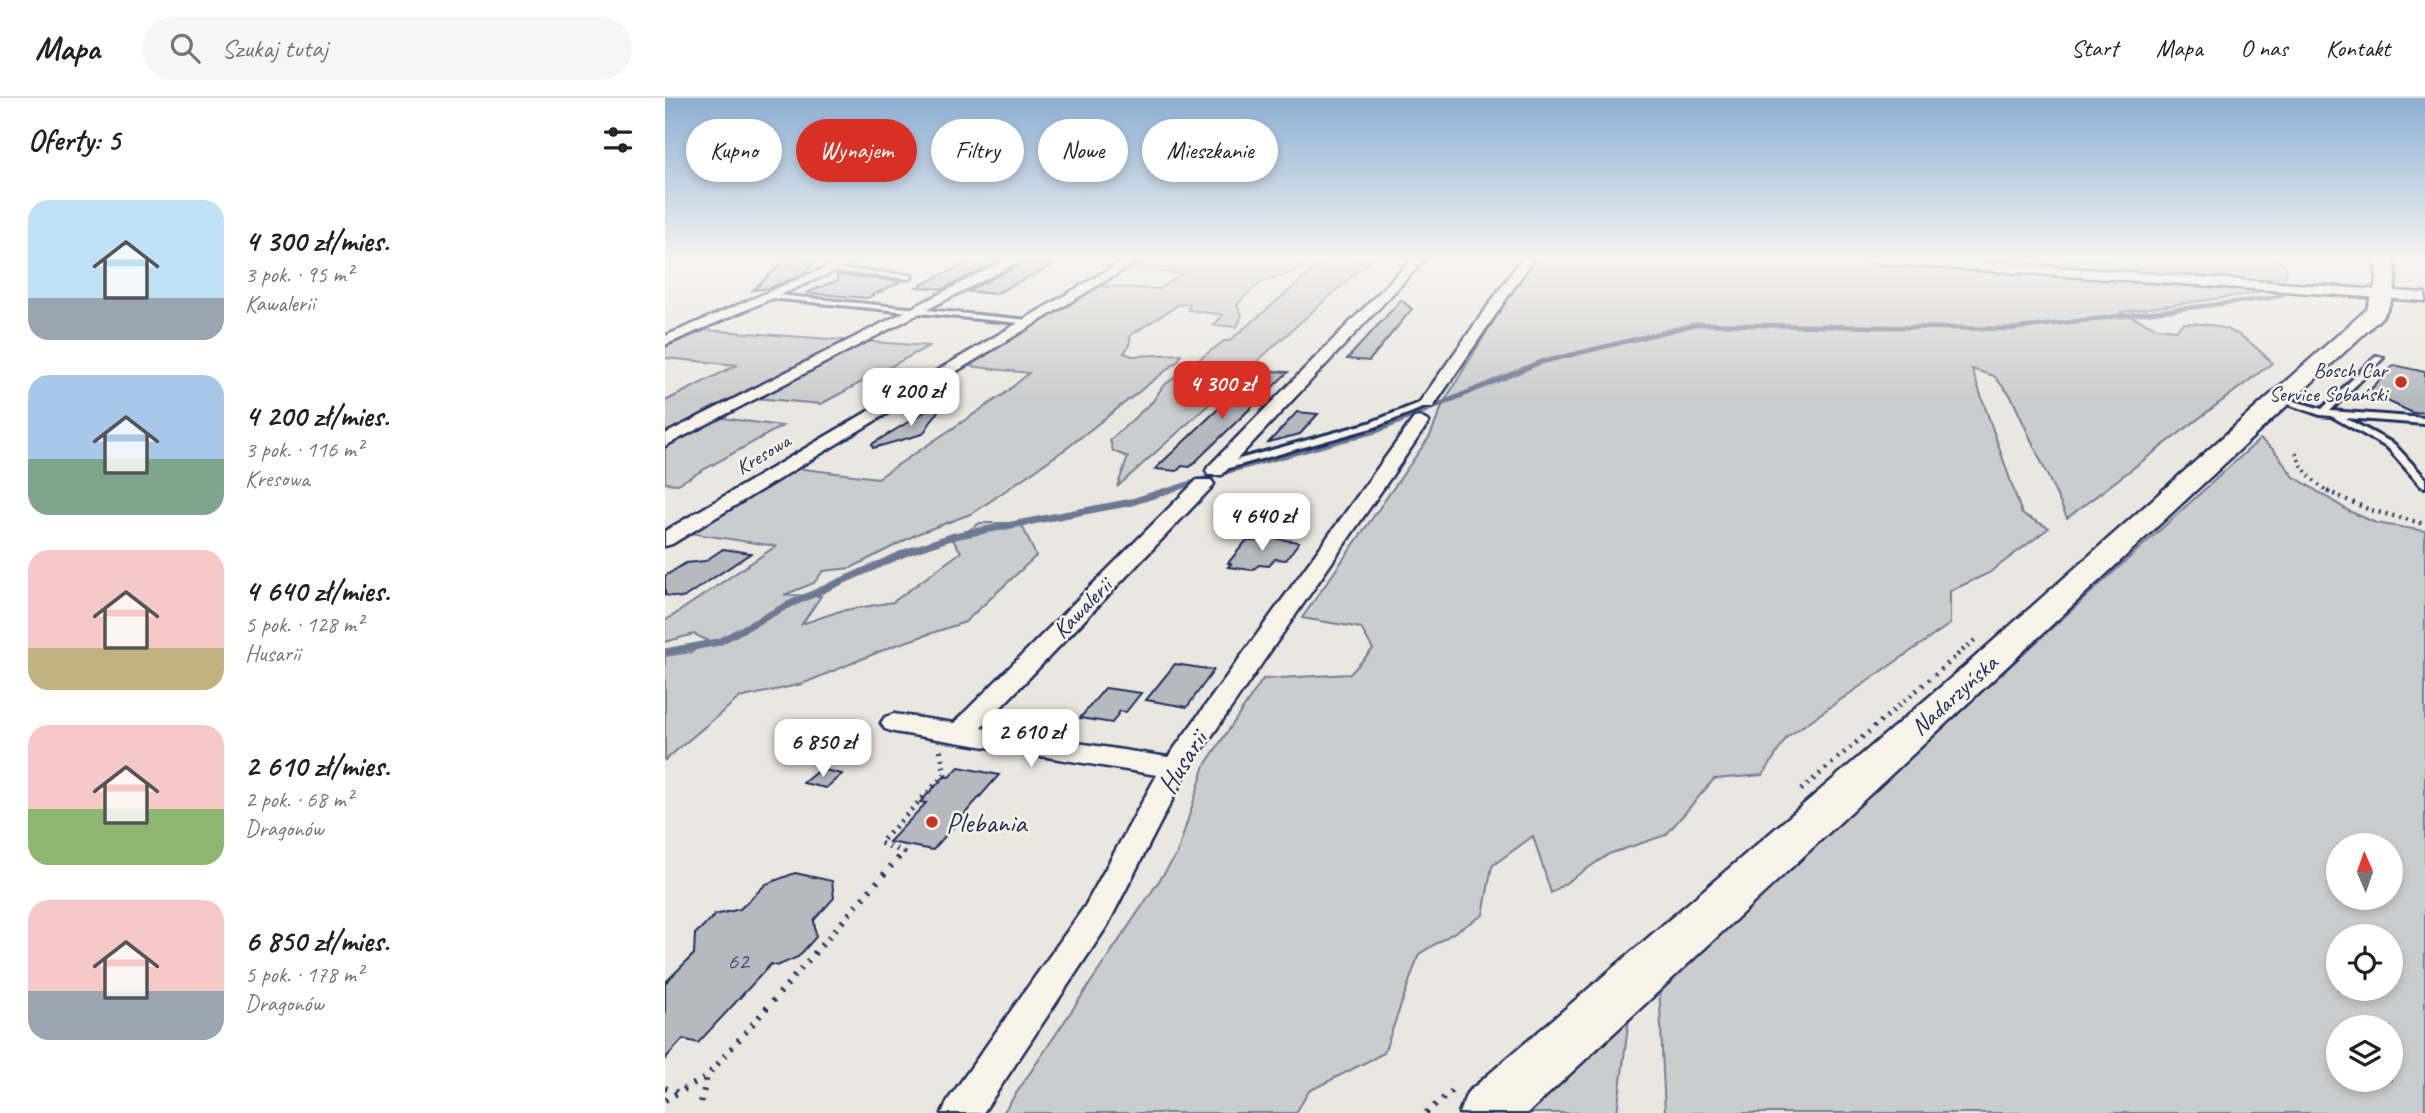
<!DOCTYPE html>
<html lang="pl">
<meta charset="utf-8">
<style>
:root{--surface:#fff;--page:#f6f6f6;--text:#222;--muted:#767676;--line:#e0e0e0;--accent:#d93025}
body{margin:0;font-family:Caveat,sans-serif;background:var(--page);color:var(--text);height:100vh;display:flex;flex-direction:column;font-size:26px;white-space:nowrap}
*{box-sizing:border-box;margin:0}
p{font-size:23px;color:var(--muted)}
.icon{flex:none;width:38px;height:38px;fill:none;stroke:currentColor;stroke-width:2;stroke-linecap:round;stroke-linejoin:round}
.map{position:relative;flex:1;overflow:hidden}
.panel{display:flex;flex-direction:column;background:var(--surface);width:665px}
.panel>*{flex:none}
.hud{position:absolute;left:21px;top:21px;width:665px;height:63px;display:flex;gap:14px}
.needle{width:46px;rotate:358deg}
.fabs{position:absolute;left:1661px;top:735px;display:grid;gap:14px}
.fabs a{display:grid;place-items:center;width:77px;height:77px;border-radius:50%;background:var(--surface);box-shadow:0 4px 10px #0003;font-size:35px}
.price{position:absolute;translate:-50% -60px;padding:0 16px;border-radius:14px;background:#fff;color:#222;font-size:23px;line-height:46px;filter:drop-shadow(0 2px 4px #0008)}
.price::after{content:'';position:absolute;left:50%;top:42px;width:21px;height:16px;margin-left:-10px;background:inherit;clip-path:polygon(0 0,100% 0,50% 100%)}
.price.selected{background:var(--accent);color:#fff}
ul{padding:0;list-style:none}
li{display:flex;align-items:center;gap:21px;height:175px;padding:0 28px}
li span{display:grid;place-items:center;flex:none;width:196px;height:140px;border-radius:21px;color:#555}
li>.icon{margin-inline-start:auto}
span .icon{width:84px;height:84px;fill:#fffc;stroke-width:1}
li b{font-size:30px}
h2{display:flex;justify-content:space-between;align-items:center;height:84px;padding:0 28px;font-size:30px}
.pill{padding:0 24px;border-radius:32px;background:var(--surface);box-shadow:0 4px 10px #0003;font-size:24px;line-height:63px}
.pill.selected{background:var(--accent);color:#fff}
header{display:flex;align-items:center;gap:42px;box-sizing:border-box;height:98px;padding:0 35px;background:var(--surface);border-bottom:2px solid var(--line)}
header strong{font-size:33px}
nav{display:flex;gap:38px;margin-inline-start:auto;font-size:24px}
.search{width:490px;height:63px;background:var(--page);display:flex;align-items:center;gap:18px;box-sizing:border-box;padding:0 24px;border-radius:38px;color:var(--muted);font-size:26px}
main{display:flex;flex:1;min-height:0}
.map>svg:first-child{display:block}
.green{fill:#cbcccd;stroke:#737e96;stroke-width:2;fill-rule:evenodd}
.lines{fill:none;stroke-linecap:round;stroke-linejoin:round}
.stream-far2{stroke:#6d7892;stroke-width:4.5}
.stream-far1{stroke:#6d7892;stroke-width:5}
.stream{stroke:#6d7892;stroke-width:7}
.building{fill:#b6babf;stroke:#1b2f5e;stroke-width:2}
.lane-casing{stroke:#1b2f5e;stroke-width:6}
.street-casing{stroke:#1b2f5e;stroke-width:5}
.secondary-casing{stroke:#1b2f5e;stroke-width:5}
.path-far3{stroke:#1b2f5e;stroke-width:3.5;stroke-dasharray:2 4.5;stroke-linecap:butt}
.path-far2{stroke:#1b2f5e;stroke-width:4.5;stroke-dasharray:2 5;stroke-linecap:butt}
.path-far1{stroke:#1b2f5e;stroke-width:5;stroke-dasharray:2 6;stroke-linecap:butt}
.path{stroke:#1b2f5e;stroke-width:6;stroke-dasharray:2.5 8;stroke-linecap:butt}
.lane{fill:#f7f3e8;fill-rule:evenodd}
.street{fill:#f7f3e8;fill-rule:evenodd}
.secondary{fill:#f7f3e8;fill-rule:evenodd}
.poi-dot{fill:#c8321e;stroke:#f7f3e8;stroke-width:2.5}
.labels{text-anchor:middle;dominant-baseline:central;stroke-width:5;stroke-linejoin:round;paint-order:stroke}
.far-poi-label{font-size:21px;fill:#1b2f5e;stroke:#f7f3e8;text-anchor:end}
.far-street-label{font-size:21px;fill:#1b2f5e;stroke:#f7f3e8}
.street-label{font-size:24px;fill:#1b2f5e;stroke:#f7f3e8}
.near-number-label{font-size:24px;fill:#425276}
.near-street-label{font-size:28px;fill:#1b2f5e;stroke:#f7f3e8}
.near-poi-label{font-size:28px;fill:#1b2f5e;stroke:#f7f3e8;text-anchor:start}
</style>
<header>
<strong>Mapa</strong>
<div class="search"><svg class="icon" aria-label="search" viewBox="0 0 24 24"><circle cx="10" cy="10" r="6"/><path d="M15 15l6 6"/></svg>Szukaj tutaj</div>
<nav><a>Start</a><a>Mapa</a><a>O nas</a><a>Kontakt</a></nav>
</header>
<main>
<section class="panel">
<h2>Oferty: 5<svg class="icon" aria-label="filters" viewBox="0 0 24 24"><path d="M4 7h16M4 17h16"/><circle cx="9" cy="7" r="2"/><circle cx="15" cy="17" r="2"/></svg></h2>
<ul>
<li><span style="background:linear-gradient(#bfe0f5 70%,#9aa5b1 0)"><svg class="icon" aria-label="home" viewBox="0 0 24 24"><path d="M3 11l9-7 9 7M6 9v11h12V9"/></svg></span><div><b>4 300 zł/mies.</b><p>3 pok. · 95 m²</p><p>Kawalerii</p></div></li>
<li><span style="background:linear-gradient(#a9c7e8 60%,#7fa58c 0)"><svg class="icon" aria-label="home" viewBox="0 0 24 24"><path d="M3 11l9-7 9 7M6 9v11h12V9"/></svg></span><div><b>4 200 zł/mies.</b><p>3 pok. · 116 m²</p><p>Kresowa</p></div></li>
<li><span style="background:linear-gradient(#f6c9c9 70%,#c2b280 0)"><svg class="icon" aria-label="home" viewBox="0 0 24 24"><path d="M3 11l9-7 9 7M6 9v11h12V9"/></svg></span><div><b>4 640 zł/mies.</b><p>5 pok. · 128 m²</p><p>Husarii</p></div></li>
<li><span style="background:linear-gradient(#f6c9c9 60%,#8fb573 0)"><svg class="icon" aria-label="home" viewBox="0 0 24 24"><path d="M3 11l9-7 9 7M6 9v11h12V9"/></svg></span><div><b>2 610 zł/mies.</b><p>2 pok. · 68 m²</p><p>Dragonów</p></div></li>
<li><span style="background:linear-gradient(#f6c9c9 65%,#9aa5b1 0)"><svg class="icon" aria-label="home" viewBox="0 0 24 24"><path d="M3 11l9-7 9 7M6 9v11h12V9"/></svg></span><div><b>6 850 zł/mies.</b><p>5 pok. · 178 m²</p><p>Dragonów</p></div></li>
</ul>
</section>
<div class="map">
<svg width="1760" height="1015" viewBox="0 0 1760 1015">
<rect width="100%" height="100%" fill="#eae7e0"/>
<filter id="ink" filterUnits="userSpaceOnUse"><feTurbulence type="fractalNoise" baseFrequency=".0143" numOctaves="2"/><feDisplacementMap in="SourceGraphic" scale="14" xChannelSelector="R" yChannelSelector="G"/><feConvolveMatrix kernelMatrix="1 2 1 2 8 2 1 2 1" color-interpolation-filters="sRGB"/></filter>
<g filter="url(#ink)">
<path class="green" d="M481,160H635L641,163C630,178 618,176 602,182C590,187 581,197 572,207L577,218L572,229L549,227L558,217L523,212L525,206L513,207L466,237L464,247L459,255L468,258L516,256L513,263L402,350L308,415L252,436L186,470L158,473L149,485L119,497L156,498L137,526L175,513L228,504L296,454L288,442L315,425H356L371,458L300,524L228,548L137,586L74,600L0,662V558L26,554L44,543L29,536L0,544V523L111,448L25,435L130,370L213,380L339,296L364,275L304,268L433,188L494,191L517,176L465,170Z
M663,160L705,162L452,389L463,359L448,353L445,342L488,303L498,288L559,243H564Z
M867,160H1611L1622,170L1620,178L1594,182L1592,195L1456,214L1492,230L1511,232L1518,225C1560,225 1579,235 1607,265L1402,420L1346,298L1329,278L1307,271L1357,416L1384,430L1324,475L1285,493V526L1122,639L1098,677L1049,681L1001,737L944,756L886,795L868,738L827,768L818,817L754,856L719,955L644,993L631,1015H338L512,756L540,667L598,581L685,576L708,551L696,530L637,520L765,338L779,304Z
M41,232L264,248L156,306L90,300L57,320L117,328L13,386L0,385V303L72,267L0,260V249Z
M1595,341L1609,352L1628,378L1684,413L1711,425L1760,433V1015H1000L994,887ZM1673,747H1726V800H1673ZM1673,838H1726V891H1673ZM1673,929H1726V982H1673Z
M965,912L952,1015H850Z"/>
<g class="lines">
<path class="stream-far2" d="M873,265L1032,226L1346,231L1605,200L1627,193"/>
<path class="stream-far1" d="M496,395L567,372L714,332L878,263"/>
<path class="stream" d="M0,554L54,544L121,508L242,454L289,438L467,404L501,393"/>
</g>
<path class="building" d="M310,161L334,163L278,191L252,189Z
M151,163L140,174H143L105,190L88,192L117,165Z
M358,165L388,167L330,196L302,193Z
M172,177L184,178L237,183L202,200L141,195L173,182Z
M736,202L747,211L704,263L682,261Z
M1729,267L1760,274V314L1748,315L1703,294Z
M594,272L623,274L525,369L517,368L512,373L490,371Z
M281,301L258,336L208,350L207,346Z
M632,314L653,316L635,336L604,344Z
M606,440L634,444L621,462L610,461L604,468L594,467L587,472L563,469L566,466L563,465L581,443H603Z
M58,451L86,455L18,500L0,497V478L21,465L40,463Z
M510,566L549,572L522,609L481,602Z
M440,590L476,595L461,614L455,613L447,625L415,620Z
M294,669L334,677L268,752L224,744L261,705L255,704L279,679H284Z
M155,671L177,676L161,690L138,685Z
M130,775L167,783L169,800L149,822L151,839L133,859L112,868L106,866L33,945L18,941L0,961V885L29,856L30,836L50,817L75,811L101,786Z"/>
<g class="lines">
<g class="lane-casing">
<path id="lane" d="M166,170L244,177L247,179L244,181L164,173L163,172Z
M102,196L364,222L368,224L364,226L105,200H102Z
M1711,258L1718,260L1665,313L1760,320V326L1680,320L1729,346L1760,380V389L1756,388L1723,350L1666,318L1655,317L1611,302L1615,299L1657,311Z
M762,302L766,305L765,307L710,329L557,372L553,373L548,370L549,368L704,325Z"/>
</g>
<g class="street-casing">
<path id="street" d="M183,160H200L0,247V238Z
M345,160L357,162L0,348V336Z
M463,160H478L7,446L0,448V433Z
M748,160H761L557,377H543L541,373L543,369Z
M857,160H869L768,309H756L754,305Z
M1194,160H1259L1760,195V203L1200,164Z
M755,319L764,324L521,675L442,828L318,1015H277L283,1002L420,808L492,677L229,634L220,631L216,625L220,619L229,616L289,625L532,382H546L549,386L546,390L316,630L503,659L749,320Z"/>
</g>
<g class="secondary-casing">
<path id="secondary" d="M1709,160H1727C1734,181 1730,201 1718,218L863,1015H794L802,995L1300,568L1702,211L1712,181Z"/>
</g>
<path class="path-far3" d="M1631,355C1638,374 1648,383 1665,395"/>
<path class="path-far2" d="M1662,393L1705,412L1760,426
M1292,557L1312,540"/>
<path class="path-far1" d="M1136,692L1294,556
M233,761L239,754L215,745L280,676L275,650"/>
<path class="path" d="M0,990L12,994
M0,1002L42,979
M36,1004L42,978L234,759
M761,1015L793,988"/>
<use href="#lane" class="lane"/>
<use href="#street" class="street"/>
<use href="#secondary" class="secondary"/>
</g>
</g>
<linearGradient id="sky" x2="0" y2="1"><stop stop-color="#8cafd3"/><stop offset="0.53" stop-color="#f6f4f1"/><stop offset="1" stop-color="#f6f4f1" stop-opacity="0"/></linearGradient>
<rect width="1760" height="302" fill="url(#sky)"/>
<g class="poi-dot">
<circle cx="1736" cy="284" r="7"/>
<circle cx="267" cy="724" r="7"/>
</g>
<g class="labels">
<g class="far-poi-label">
<text x="1722" y="272">Bosch Car<tspan x="1722" dy="24">Service Sobański</tspan></text>
</g>
<g class="far-street-label">
<text transform="translate(98 356) rotate(-31)">Kresowa</text>
</g>
<g class="street-label">
<text transform="translate(417 510) rotate(-46)">Kawalerii</text>
<text transform="translate(1289 597) rotate(-42)">Nadarzyńska</text>
</g>
<g class="near-number-label">
<text x="73" y="863">62</text>
</g>
<g class="near-street-label">
<text transform="translate(517 664) rotate(-58)">Husarii</text>
</g>
<g class="near-poi-label">
<text x="281" y="724">Plebania</text>
</g>
</g>
</svg>
<div class="fabs">
<a><svg class="needle" viewBox="-14 -14 28 28"><path d="M0-13l5 13h-10z" fill="#e53935"/><path d="M0 13l5-13h-10z" fill="#767676"/></svg></a>
<a><svg class="icon" aria-label="locate" viewBox="0 0 24 24"><circle cx="12" cy="12" r="6"/><path d="M12 2v4M12 18v4M2 12h4M18 12h4"/></svg></a>
<a><svg class="icon" aria-label="layers" viewBox="0 0 24 24"><path d="M12 4l9 5-9 5-9-5zM3 14l9 5 9-5"/></svg></a>
</div>
<b class="price selected" style="left:557px;top:323px">4 300 zł</b>
<b class="price" style="left:246px;top:330px">4 200 zł</b>
<b class="price" style="left:597px;top:455px">4 640 zł</b>
<b class="price" style="left:366px;top:671px">2 610 zł</b>
<b class="price" style="left:158px;top:681px">6 850 zł</b>
<div class="hud">
<a class="pill">Kupno</a>
<a class="pill selected">Wynajem</a>
<a class="pill">Filtry</a>
<a class="pill">Nowe</a>
<a class="pill">Mieszkanie</a>
</div>
</div>
</main>
